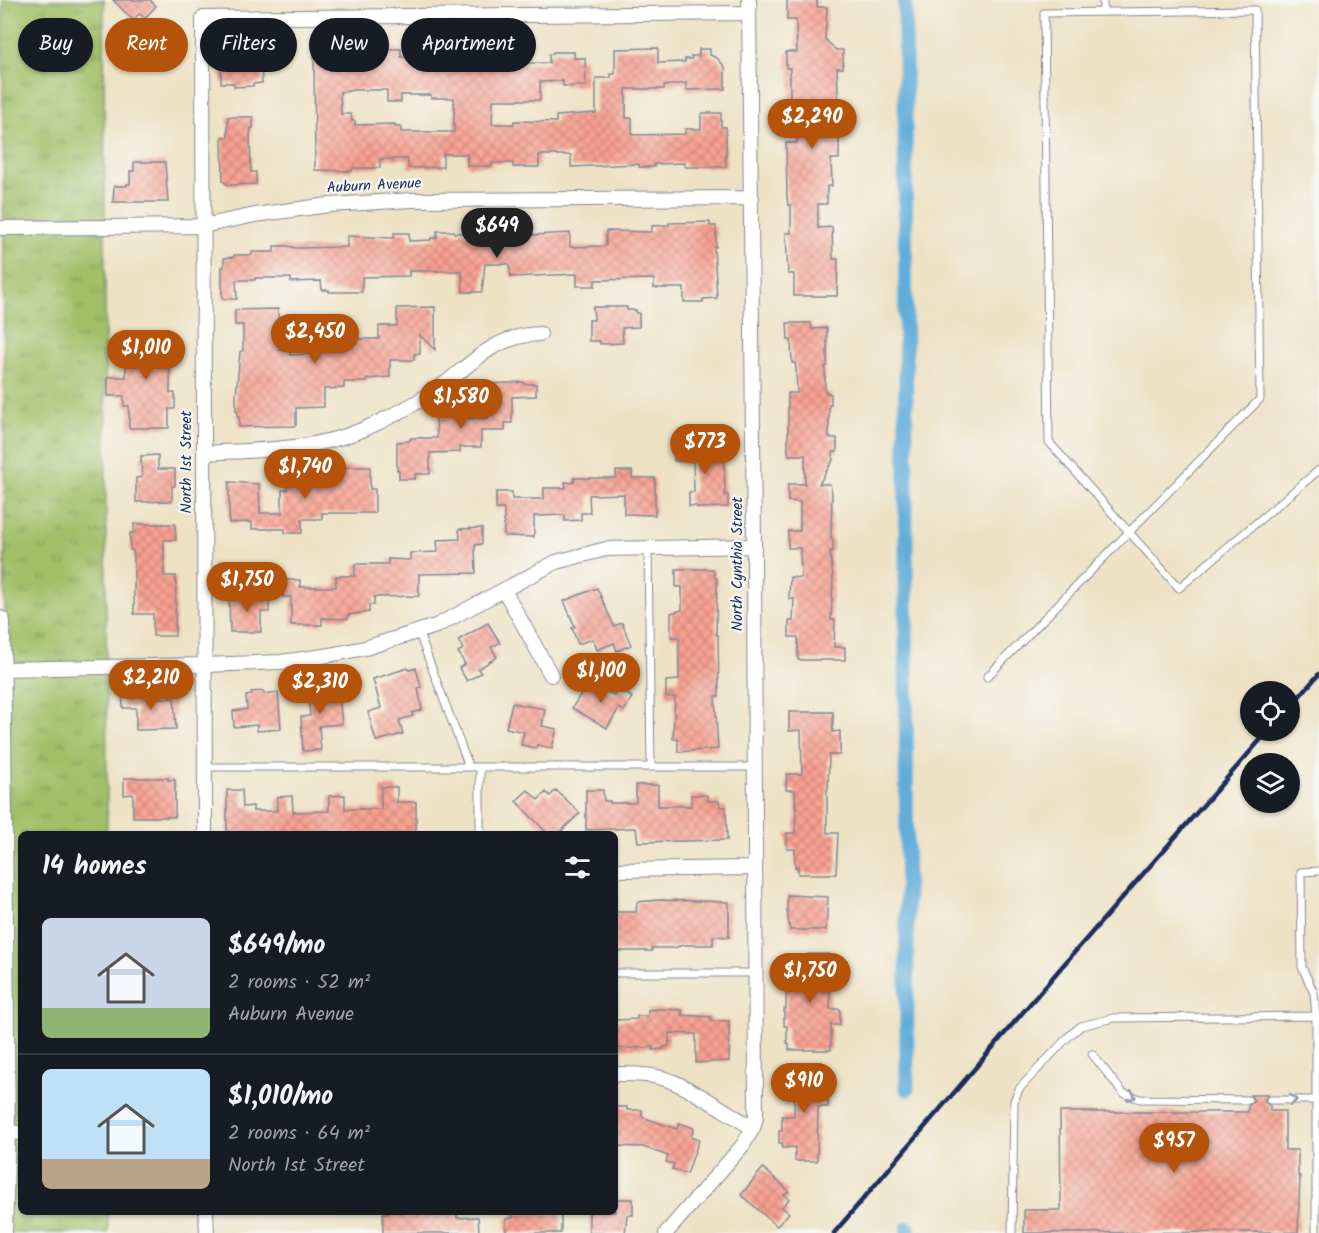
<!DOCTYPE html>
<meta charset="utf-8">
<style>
:root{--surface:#171b24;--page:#20242c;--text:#f1f3f6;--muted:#9ea1a6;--line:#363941;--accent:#b45309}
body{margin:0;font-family:Kalam,sans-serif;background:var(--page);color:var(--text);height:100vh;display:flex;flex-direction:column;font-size:22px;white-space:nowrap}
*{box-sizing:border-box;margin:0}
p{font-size:20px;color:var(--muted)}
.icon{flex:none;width:33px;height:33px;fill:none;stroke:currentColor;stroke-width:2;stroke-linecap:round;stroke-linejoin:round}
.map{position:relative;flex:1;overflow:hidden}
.drawer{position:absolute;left:18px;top:831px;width:600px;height:384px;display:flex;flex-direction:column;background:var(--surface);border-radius:9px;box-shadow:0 2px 4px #0004}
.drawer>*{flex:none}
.banner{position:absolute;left:18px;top:18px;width:600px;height:54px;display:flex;gap:12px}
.buttons{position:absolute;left:1240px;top:681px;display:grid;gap:12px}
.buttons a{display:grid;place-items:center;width:60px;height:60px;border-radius:50%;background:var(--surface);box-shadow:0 2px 4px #0004;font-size:30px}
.price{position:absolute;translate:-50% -51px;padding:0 14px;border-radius:21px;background:var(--accent);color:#fff;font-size:20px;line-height:39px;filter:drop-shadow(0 2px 3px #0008)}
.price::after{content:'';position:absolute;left:50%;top:36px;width:18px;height:14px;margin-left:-9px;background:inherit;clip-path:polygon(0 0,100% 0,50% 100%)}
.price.current{background:#222;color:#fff}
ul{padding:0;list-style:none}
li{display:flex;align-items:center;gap:18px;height:150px;padding:0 24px}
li+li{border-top:2px solid var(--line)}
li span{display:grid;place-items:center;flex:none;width:168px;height:120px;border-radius:9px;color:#555}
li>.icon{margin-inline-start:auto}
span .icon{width:72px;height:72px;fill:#fffc;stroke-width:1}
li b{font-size:26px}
h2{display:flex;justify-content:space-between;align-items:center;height:72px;padding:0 24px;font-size:26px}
.pill{padding:0 21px;border-radius:27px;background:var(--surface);box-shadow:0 2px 4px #0004;font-size:21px;line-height:54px}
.pill.current{background:var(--accent);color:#fff}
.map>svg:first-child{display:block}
.grass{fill:url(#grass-tufts);stroke:#5e7863;stroke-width:1.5}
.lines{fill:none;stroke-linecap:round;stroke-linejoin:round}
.canal{stroke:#61adda;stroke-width:15}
.building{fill:url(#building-cross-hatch);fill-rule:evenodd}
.lane-casing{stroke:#848892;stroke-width:9}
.street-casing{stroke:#848892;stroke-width:16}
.secondary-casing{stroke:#848892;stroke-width:22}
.lane{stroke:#fff;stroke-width:7}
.street{stroke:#fff;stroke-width:14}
.secondary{stroke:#fff;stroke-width:20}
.rail{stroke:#1b2f5e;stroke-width:4.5}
.oneway{stroke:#8d97ae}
.labels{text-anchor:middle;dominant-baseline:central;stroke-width:4.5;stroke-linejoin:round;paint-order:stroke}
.street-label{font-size:15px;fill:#1b2f5e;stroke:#f6f6f2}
</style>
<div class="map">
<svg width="1319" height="1233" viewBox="0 0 1319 1233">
<defs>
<pattern id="grass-tufts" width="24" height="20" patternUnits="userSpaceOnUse" patternTransform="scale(1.5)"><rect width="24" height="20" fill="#a1c068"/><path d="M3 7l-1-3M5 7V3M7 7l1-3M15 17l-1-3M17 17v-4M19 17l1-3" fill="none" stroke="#829c59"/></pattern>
<pattern id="building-cross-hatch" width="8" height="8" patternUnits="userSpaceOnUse" patternTransform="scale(1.5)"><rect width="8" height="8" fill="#f9a191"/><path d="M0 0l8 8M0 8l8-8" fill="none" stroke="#c9847a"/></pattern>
</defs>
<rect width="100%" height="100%" fill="#f6f6f2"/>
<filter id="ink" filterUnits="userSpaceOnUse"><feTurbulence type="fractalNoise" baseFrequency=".0167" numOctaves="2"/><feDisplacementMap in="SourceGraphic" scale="12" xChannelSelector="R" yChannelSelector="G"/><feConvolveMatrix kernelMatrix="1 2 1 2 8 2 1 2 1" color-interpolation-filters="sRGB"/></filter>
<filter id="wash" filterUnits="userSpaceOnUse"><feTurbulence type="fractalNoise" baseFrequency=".008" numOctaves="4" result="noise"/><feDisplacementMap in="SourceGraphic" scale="24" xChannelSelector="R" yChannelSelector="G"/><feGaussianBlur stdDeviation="1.35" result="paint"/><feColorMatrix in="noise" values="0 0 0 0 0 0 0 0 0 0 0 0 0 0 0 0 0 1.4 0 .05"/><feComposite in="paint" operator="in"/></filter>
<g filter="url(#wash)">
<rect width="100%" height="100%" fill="#eee2c5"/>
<path class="grass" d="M3,0H104L107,834H21V1212H108V1233H7Z"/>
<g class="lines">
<path class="canal" d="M905,0L907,1089
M908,1228V1233"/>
</g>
<g id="blocks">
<path class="building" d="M113,0H150L156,6L145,18L139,14L133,20Z
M787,0H817V7H827L825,39L836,50H843V68H837L839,114H831V138H839V159H831L832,186H827V204H818V228L832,227L833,259H838L837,296H794V274H788L786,233H791V205H788L787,197L786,143H797V114H786V99H790V68H786V52H797L796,20H787Z
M658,48V63L685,62V59H692L691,56H699V49H710V55L717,58L725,67V89L686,90V83L664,86V89H626V118H632V135L685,134V129H701V115L703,113H721V127H726V166L724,167H685V163L654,164V167H639V164L571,167V155H539V167H513V163H492V166H467V154H443V167L408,168V159H380V168H352V171L315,170L314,50L332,49V62H361V55H384L383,49H401V57H431V49H469L480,51L519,49V63H549V54H553V52H574V58H585L586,86H563V81L540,82V100H493L492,124H514V121L556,122V116L596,113V78H611V74H615V49ZM354,90H387V102H401V95H431V98H454V132H401V127H395V124L355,125V121H352L351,114H341L340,92Z
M255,52L261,53L262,83L253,84V86L234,87V83H221L222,53Z
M228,117H253V128H251L250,136L251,172H256V184L228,185L223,181L222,137H228Z
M134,162H165L168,202H113L114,186H127V184H130V171H134Z
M710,222V226H716V247H714L717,298L703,299V302H684V288H654V279L595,280V286H577V274L511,277L509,264H485L482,292H463L462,271H409V276L362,277V292H329V290H322L321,281L291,282V278H255V280H236L237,299H223L222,291V267H224V258L234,257V255H252V252H274V246H288L296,248L347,247V236L394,238V233H409V241L431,240V238H437V231H454V233H533V235L570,233V247L606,246V231L652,232V226L669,225V223Z
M435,307V350L420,335V354H414V360H390V377L367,379V382H344V388L324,389V407L296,408V425L294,426L239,427V417H237L238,411H236V396L240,352L243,350V325H235V310L278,309L279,350H290V355L313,354V352L323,351V347H350V339H379V326H397V308Z
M593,307H627V310H636V313H639V327L622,328L623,343L600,344V341H589V320H594Z
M787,323H811L812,329L827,328V366L825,367V392L831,394V405H829V438H837V452H833V460L819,484H830L832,493L831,539L833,540V551H830L833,579L831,620H835L834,647H845V660H798V637H789V621H793L794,599H789L790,577L801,578L800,548H788V531H800V502L788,501V484H805V455H789L788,451V393H797L796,369L795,363H792L791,340H788Z
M143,334H165L168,335V342H170V393H175V409H169V428H129V406H124V396H108V377H126V335Z
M524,382V384H536V396L512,397V423H505V431H481V447H460V452L430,453V474H415V479H399V471L397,470V442L409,441L411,438H437L436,417L463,414L464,418H488L489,384Z
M674,443H692L693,447H724L725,495H728V507L698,508L696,506H689V492H694L693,461H674Z
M158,455V469H175V486H172V501L136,502V478L142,477L141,456Z
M347,467H370V489H375V513H322V519H302V533H285V529H252V522L229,523V482L259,484L260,513H282V490H287V483L309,480L310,476H335V469Z
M616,471H632V478H655V515L624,514V494L589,495L590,513H581V520L565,521V515L534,516V537L504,536V509H496V492H512V499H544V488H566L565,482L574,483V478H616Z
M134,524H175L176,540H164V576H176L175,636H153V614H134V558L133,550H130V533H134Z
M482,528V544L475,545L476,573L419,574V596L374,597V605H369V612L348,615V619L322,618V625H291V597H283V580H300V587H336V576H355V564H388V559L410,560V553L438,552L437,540L460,539L459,529Z
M676,569H713L715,578H717L716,635H718L719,696H715L718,749L678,752V739H673L675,697H666V681L679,680V637H671V613L682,610V587H676Z
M597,588L614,626L622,623L631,645L617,651L614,643L597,650L593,639L578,644L572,628L575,627L564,601Z
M269,595V612H261V632H230L229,596Z
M488,623L500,643L491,647L497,657L478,669L481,673L467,681L459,668L465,664L458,652L463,649L458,640Z
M408,668L409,670L416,668L421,687L418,688L422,710L412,713L413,716L399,720L403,734L376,741L368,712L381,708L373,679Z
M589,681L614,695L618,689L632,697L624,711L619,708L607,728L572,708Z
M338,684L342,724L319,726L321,750L303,751L301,717L310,716L307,688Z
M122,691H146V698H174L176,729L136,730V708H123Z
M263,691L264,694L278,692L281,729L257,731V725L234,727L233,711L247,709L246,696L252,695L251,692Z
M512,703L545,709L542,726L557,729L552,748L537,745L536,748L521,745L524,732L506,728Z
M789,712H833V732L840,731V755H829L828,790H827V833H838L836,874H798V866L795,867V849H787V833H795L796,812L795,790H786L787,774H802L801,730L789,731Z
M124,778H168V780H175V817H133V794L124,795Z
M636,785H658V806H691V795H707L708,801H719L720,807H726L727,840L638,842L636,828L586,830V790H603L604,801H610V803H636Z
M381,787H397V802H416V834H227V790H242L243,807L253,806V811H277V797L292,796L293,812L329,811V796L345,795V809H381Z
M528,790L538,800L546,792L550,796L556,790L580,813L558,834H548L516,801Z
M787,895L828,897L826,930H790L787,911Z
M658,900L729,902V937L713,936V945H683L674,948H652V951H615V912H636L637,902Z
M808,954H830V1009H840V1025H831V1050H789V1043H787V1026H784V1009H786L787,961H808Z
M661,1009L682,1010V1015L711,1017V1021H729V1061L696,1063V1034L669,1033V1046L664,1047V1049L653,1050V1047L615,1049V1020L637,1019V1016H648V1010Z
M784,1073H828V1107H818L817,1161H795V1147L782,1148L783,1143H779V1131H782V1116H794V1090H784Z
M1250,1095H1268L1264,1101L1270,1106V1111H1285V1150H1298V1176H1300L1298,1232L1024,1233V1210H1061L1060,1112H1248V1106L1254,1101Z
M615,1107H627V1110H642V1117L677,1129L679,1123L694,1128L691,1137L699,1140L687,1174L672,1169L674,1164L666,1162L668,1156L643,1147L615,1146Z
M763,1168L789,1191L784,1195L789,1199L782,1207L789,1213L777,1226L741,1195Z
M615,1199H633V1215H627L625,1233H589V1212H615Z
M391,1212H457V1218L478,1217L479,1233H383V1213Z
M513,1212L561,1213V1233H506V1219L513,1218Z"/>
</g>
</g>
<g filter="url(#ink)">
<use href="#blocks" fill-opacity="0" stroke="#848892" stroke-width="1.5"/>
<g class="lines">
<g class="lane-casing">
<path id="lane" d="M1255,10L1260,399L1129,532L1049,442L1044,13Z
M1103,12V0
M648,548L651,767
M418,631L469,767
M987,677L1129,532L1179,588L1319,470
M205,767H755
M480,768V834
M615,973H755
M1092,1054L1123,1093L1140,1099L1248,1100
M1270,1100H1316
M1012,1233L1014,1101L1019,1089L1069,1036L1081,1026L1113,1018L1319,1016
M1316,1233V1016L1314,993L1302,967L1301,872L1319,871"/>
</g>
<g class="street-casing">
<path id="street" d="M0,228L203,226L255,215L329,205L412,200L752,198
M204,453C257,450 312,451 362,430C383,421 406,409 427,396C467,372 488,335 540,334
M504,590L551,675
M0,669L205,665L281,662L324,656L365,648L436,626L556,562L606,549L754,546
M205,834L203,18L749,13
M615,870L755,868
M615,1074C633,1074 654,1074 671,1081C700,1093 726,1112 753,1128
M5,1132L21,1133
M206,1212L207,1233
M666,1233L743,1145L753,1128L756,1117L754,546L749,0"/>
</g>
<g class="secondary-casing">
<path id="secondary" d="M0,621L5,1132L2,1233"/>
</g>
<use href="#lane" class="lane"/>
<use href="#street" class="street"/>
<use href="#secondary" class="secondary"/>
<path class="rail" d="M1290,707L1319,674
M834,1233L1059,970L1269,730"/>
</g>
<defs><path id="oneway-chevron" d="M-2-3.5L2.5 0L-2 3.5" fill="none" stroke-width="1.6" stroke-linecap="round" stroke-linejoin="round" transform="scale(1.5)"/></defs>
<g class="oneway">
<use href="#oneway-chevron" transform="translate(1132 1096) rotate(22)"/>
<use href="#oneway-chevron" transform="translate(1293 1100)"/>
</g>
</g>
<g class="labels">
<g class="street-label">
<text transform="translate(374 186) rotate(-3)">Auburn Avenue</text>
<text transform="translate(187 462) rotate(-90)">North 1st Street</text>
<text transform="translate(738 564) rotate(-90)">North Cynthia Street</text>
</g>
</g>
</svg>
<div class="buttons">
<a><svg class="icon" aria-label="locate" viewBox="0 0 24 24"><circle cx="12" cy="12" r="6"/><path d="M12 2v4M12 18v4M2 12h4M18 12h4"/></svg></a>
<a><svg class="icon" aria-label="layers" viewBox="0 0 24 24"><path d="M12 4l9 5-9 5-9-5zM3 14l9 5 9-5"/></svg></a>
</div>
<b class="price" style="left:812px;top:150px">$2,290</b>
<b class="price current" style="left:497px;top:259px">$649</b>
<b class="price" style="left:315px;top:365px">$2,450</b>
<b class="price" style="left:146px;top:381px">$1,010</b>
<b class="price" style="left:461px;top:430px">$1,580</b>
<b class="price" style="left:705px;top:475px">$773</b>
<b class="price" style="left:305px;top:500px">$1,740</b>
<b class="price" style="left:247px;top:613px">$1,750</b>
<b class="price" style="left:601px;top:704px">$1,100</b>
<b class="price" style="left:151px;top:711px">$2,210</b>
<b class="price" style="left:320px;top:715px">$2,310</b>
<b class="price" style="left:810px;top:1004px">$1,750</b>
<b class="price" style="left:804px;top:1114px">$910</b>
<b class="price" style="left:1174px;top:1174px">$957</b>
<div class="banner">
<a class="pill">Buy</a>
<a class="pill current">Rent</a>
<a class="pill">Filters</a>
<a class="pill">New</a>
<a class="pill">Apartment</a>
</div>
<section class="drawer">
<h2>14 homes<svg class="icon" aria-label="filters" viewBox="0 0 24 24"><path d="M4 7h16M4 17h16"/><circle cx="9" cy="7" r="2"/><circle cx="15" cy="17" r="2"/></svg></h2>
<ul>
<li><span style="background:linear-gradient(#c9d6e8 75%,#8fb573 0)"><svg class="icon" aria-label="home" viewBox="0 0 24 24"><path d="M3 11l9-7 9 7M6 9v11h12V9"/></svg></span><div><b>$649/mo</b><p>2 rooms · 52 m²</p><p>Auburn Avenue</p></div></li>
<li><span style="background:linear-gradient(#bfe0f5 75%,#b9a48a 0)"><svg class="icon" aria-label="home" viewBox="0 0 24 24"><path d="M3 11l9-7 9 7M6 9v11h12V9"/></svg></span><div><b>$1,010/mo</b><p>2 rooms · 64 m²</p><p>North 1st Street</p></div></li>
</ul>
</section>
</div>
